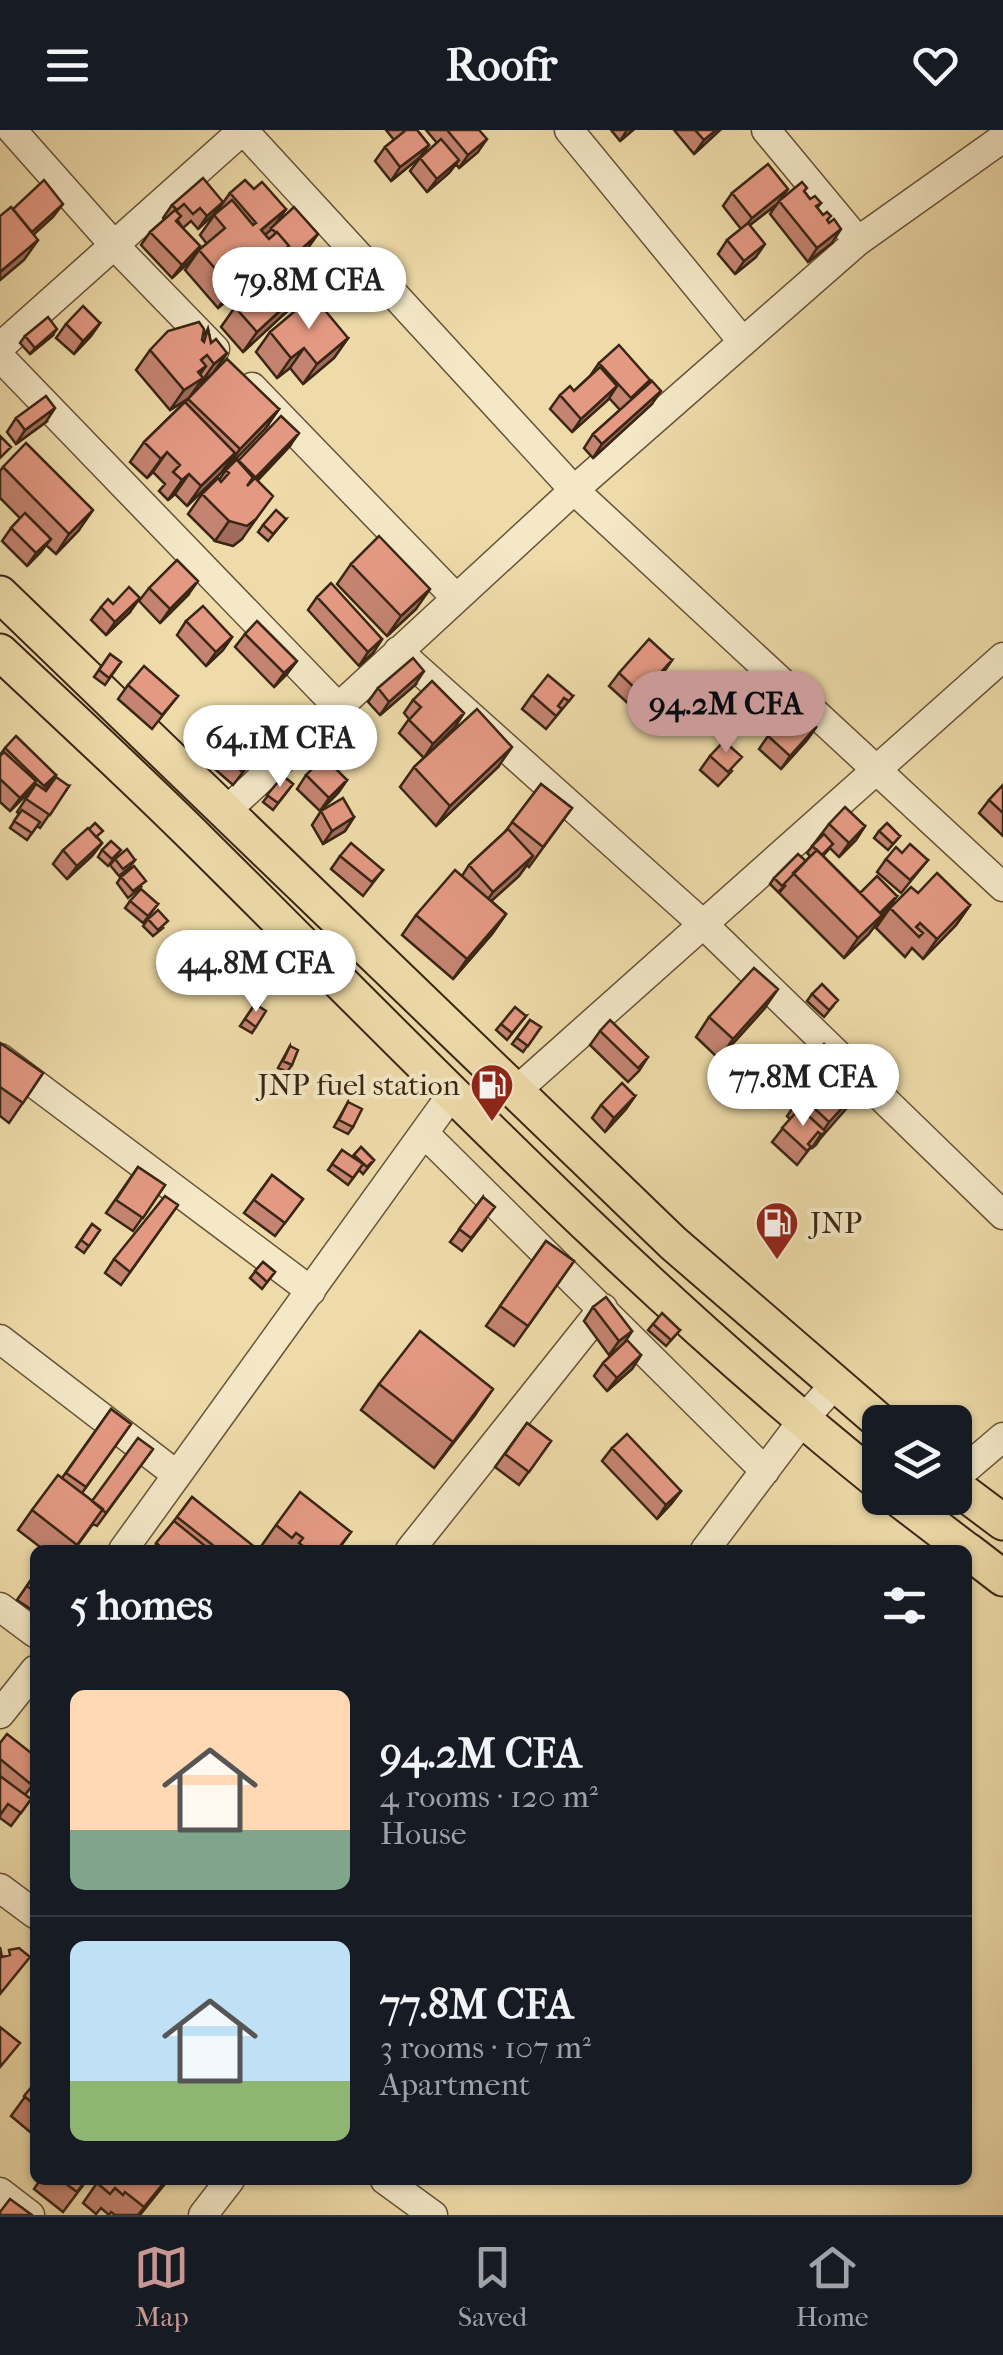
<!DOCTYPE html>
<meta charset="utf-8">
<style>
:root{--surface:#171b24;--page:#20242c;--text:#f1f3f6;--muted:#9ea1a6;--line:#363941;--accent:#c59692}
body{margin:0;font-family:"IM FELL French Canon",serif;background:var(--page);color:var(--text);height:100vh;display:flex;flex-direction:column;font-size:38px;white-space:nowrap}
*{box-sizing:border-box;margin:0}
p{font-size:32px;color:var(--muted)}
.icon{flex:none;width:55px;height:55px;fill:none;stroke:currentColor;stroke-width:2;stroke-linecap:round;stroke-linejoin:round}
.map{position:relative;flex:1;overflow:hidden}
.panel{position:absolute;left:30px;top:1415px;width:942px;height:640px;display:flex;flex-direction:column;background:var(--surface);border-radius:15px;box-shadow:0 2px 8px #0004}
.panel>*{flex:none}
.tools{position:absolute;left:862px;top:1275px;display:grid;gap:20px}
.tools a{display:grid;place-items:center;width:110px;height:110px;border-radius:15px;background:var(--surface);box-shadow:0 2px 8px #0004;font-size:50px}
.price{position:absolute;translate:-50% -85px;padding:0 22px;border-radius:35px;background:#fff;color:#222;font-size:32px;line-height:65px;filter:drop-shadow(0 2px 5px #0008)}
.price::after{content:'';position:absolute;left:50%;top:60px;width:30px;height:22px;margin-left:-15px;background:inherit;clip-path:polygon(0 0,100% 0,50% 100%)}
.price.active{background:var(--accent);color:#111}
ul{padding:0;list-style:none}
li{display:flex;align-items:center;gap:30px;height:250px;padding:0 40px}
li+li{border-top:2px solid var(--line)}
li span{display:grid;place-items:center;flex:none;width:280px;height:200px;border-radius:15px;color:#555}
li>.icon{margin-inline-start:auto}
span .icon{width:120px;height:120px;fill:#fffc;stroke-width:1}
li b{font-size:42px}
h2{display:flex;justify-content:space-between;align-items:center;height:120px;padding:0 40px;font-size:42px}
header{display:flex;justify-content:space-between;align-items:center;height:130px;padding:0 40px;background:var(--surface);font-size:45px;font-weight:800}
.dock{display:flex;justify-content:space-around;align-items:center;height:140px;border-top:2px solid var(--line);background:var(--surface);font-size:28px;color:var(--muted)}
.dock a{display:grid;justify-items:center;gap:5px}
.dock .active{color:var(--accent)}
.map>svg:first-child{display:block}
.lines{fill:none;stroke-linecap:round;stroke-linejoin:round}
.minor-casing{stroke:#665339;stroke-width:31}
.major-casing{stroke:#392614;stroke-width:39}
.minor{stroke:#f4e8c7;stroke-width:28}
.major{stroke:#eedba9;stroke-width:35}
.wall{fill:#c48471;stroke:#392614;stroke-width:2.5}
.shaded-wall{fill:#a06b5c;stroke:#392614;stroke-width:2.5}
.building{fill:#e49983;stroke:#392614;stroke-width:2.5}
.labels{text-anchor:middle;dominant-baseline:central;stroke-width:8;stroke-linejoin:round;paint-order:stroke}
.poi-label{font-size:30px;fill:#392614;stroke:#f4e8c7;text-anchor:end}
</style>
<header><svg class="icon" aria-label="menu" viewBox="0 0 24 24"><path d="M4 6h16M4 12h16M4 18h16"/></svg>Roofr<svg class="icon" aria-label="heart" viewBox="0 0 24 24"><path d="M12 20l-8-8c-3-5 5-10 8-4 3-6 11-1 8 4z"/></svg></header>
<div class="map">
<svg width="1003" height="2085" viewBox="0 0 1003 2085">
<rect width="100%" height="100%" fill="#eedba9"/>
<filter id="stains"><feTurbulence type="fractalNoise" baseFrequency=".002" numOctaves="4"/><feColorMatrix values="0 0 0 0 .2 0 0 0 0 .09 0 0 0 0 .02 0 0 0 .5 -.17"/></filter>
<radialGradient id="worn" r=".72"><stop offset=".6" stop-color="#630" stop-opacity="0"/><stop offset="1" stop-color="#630" stop-opacity=".3"/></radialGradient>
<g class="lines">
<g class="minor-casing">
<path id="minor" d="M12,0L114,115L215,219
M243,0L574,360L1003,757
M569,0L743,212
M766,0L858,111
M0,217L243,0
M0,227L339,578
M252,257L456,468
M398,521L705,796L1003,1085
M226,681L574,360L858,111L1003,8
M0,928L311,1161
M516,961L1003,527
M424,1003L765,1341
M0,1209L177,1345
M955,1348L1003,1307
M123,1420L452,964
M410,1420L603,1178
M705,1420L802,1291L835,1254
M0,1477L35,1503
M0,1584L35,1540
M0,1758L35,1784
M385,2050L433,2085
M0,2062L30,2085
M203,2085L230,2050"/>
</g>
<g class="major-casing">
<path id="major" d="M0,464L673,1113L880,1292
M0,522C68,586 137,649 203,715C423,933 638,1159 880,1353
M955,1356L1003,1392
M898,1368L966,1420
M968,1421L1003,1448"/>
</g>
<use href="#minor" class="minor"/>
<use href="#major" class="major"/>
</g>
<path class="wall" d="M386,0H417L429,15L419,28L391,51L375,31L385,17L394,10Z
M426,0H479L478,22L459,38L456,34L449,43L427,62L410,41L420,28L437,13Z
M611,0H633L620,11Z
M674,0H720L694,24Z
M254,59L286,79L274,95L308,118L298,127L294,139L308,155L294,175L243,222L221,197L235,177L274,141L272,140L279,131L266,144L262,140L218,178L185,140L199,120L207,114L200,105L230,63Z
M804,61L810,69L821,73L817,78L828,91L832,113L808,132L770,84L777,74L750,95L756,127L735,144L718,124L727,110L741,99L723,76L732,63L781,69Z
M223,72L213,85L198,99L191,91L183,98L178,91L177,92L200,116L191,130L172,148L141,115L150,102L164,90L163,88L172,75Z
M100,193L91,206L74,224L56,208L66,194Z
M208,199L211,213L227,223L213,243L199,253L189,268L170,280L136,240L150,220L202,207Z
M270,202L348,208L334,228L303,254L290,238L277,248L256,222Z
M25,206H52L30,224L20,213Z
M599,233L650,250L644,258L652,274L593,328L584,318L593,304L620,280L609,268L572,302L550,279L560,265L574,261L590,246Z
M188,269L279,279L265,299L187,376L175,364L168,370L159,361L165,354L153,342L147,348L130,332L144,312Z
M16,288L46,292L16,314L7,302Z
M289,317L258,350L242,409L233,416L215,411L188,384L202,364L219,350L226,340L238,331Z
M3,337L79,400L56,424L46,415L27,436L2,411L11,398L20,388L0,368V341Z
M286,389L268,411L258,402L263,395Z
M351,434L416,479L387,506L337,454Z
M149,458L188,465L160,493L139,471Z
M317,467L382,509L373,523L359,536L308,480Z
M113,474L130,482L106,505L91,490L101,477Z
M186,491L232,507L223,520L206,536L177,505Z
M245,504L287,544L274,557L235,517Z
M110,524L121,532L105,555L94,547Z
M672,530L663,543L632,577L609,556L619,543Z
M128,555L178,566L152,599L118,569Z
M415,555L380,585L368,572L378,558Z
M532,565L573,566L546,599L522,579Z
M413,570L455,597L426,626L498,637L436,696L400,657L414,637L424,628L399,603L409,589L404,583Z
M791,581L816,597L807,610L781,639L759,619L768,606L783,589L784,590Z
M5,618L56,645L44,660L46,661L69,656L40,698L37,696L27,710L10,698L19,684L17,682L29,664L28,663L10,681L0,672V625Z
M218,619L255,627L233,655L208,633Z
M710,626L732,641L718,656L700,640Z
M306,645L347,650L338,663L320,681L297,659Z
M283,646L293,654L273,680L263,672Z
M541,654L572,678L529,737L527,735L519,746L491,771L506,784L492,804L453,849L402,805L416,785L462,746L469,735L504,703Z
M1003,655V706L979,683L989,670Z
M321,681L354,687L345,701L323,714L312,695Z
M829,694L865,696L856,710L839,727L830,718L823,726L860,763L897,766L868,805L844,828L779,763L786,755L778,762L770,754L774,748L806,731L810,726L807,723Z
M879,701L900,706L888,720L874,708Z
M98,708L102,713L92,726L67,749L53,734L63,720Z
M102,720L116,726L108,736L98,727Z
M902,723L928,730L901,763L877,742L886,729Z
M340,726L383,740L363,766L331,739Z
M115,729L135,730L130,737L119,746L110,735Z
M121,747L141,757L128,768L117,753Z
M918,763L970,775L956,795L923,829L912,818L905,827L876,798L890,778Z
M130,771L158,774L143,793L125,778Z
M148,789L163,798L153,806L143,796Z
M812,864L833,876L824,887L807,871Z
M255,874L256,897L252,903L240,896Z
M764,879L719,929L696,907L709,887Z
M526,886L507,910L496,900L501,894Z
M530,890L541,897L523,922L512,914Z
M600,901L648,927L639,941L628,952L590,915Z
M0,913L43,943L9,993L0,986Z
M290,916L292,935L287,942L278,938Z
M833,922L824,936L792,969L783,961L793,947Z
M635,966L626,979L605,1002L592,988L601,975Z
M801,966L853,971L825,1001L816,1015L812,1018L811,1017L797,1035L772,1012L790,989L787,986Z
M348,972L353,997L348,1004L334,997Z
M361,1017L374,1030L363,1044L359,1040L348,1055L328,1040L342,1020L352,1027Z
M138,1037L165,1055L133,1101L106,1083Z
M272,1045L303,1069L275,1106L244,1083Z
M483,1067L486,1090L462,1121L450,1112Z
M178,1075L121,1155L105,1143L114,1129Z
M92,1094L100,1100L84,1123L76,1117Z
M546,1111L574,1131L514,1216L486,1196Z
M263,1132L275,1142L262,1159L250,1148Z
M593,1177L632,1201L623,1214L641,1225L632,1239L607,1261L594,1246L603,1233L621,1216L609,1225L584,1191Z
M653,1194L680,1200L666,1216L648,1200Z
M379,1254L475,1285L434,1338L361,1280Z
M111,1279L131,1294L82,1363L92,1371L153,1319L97,1396L93,1394L74,1420H44L18,1400L32,1380L62,1348Z
M527,1293L551,1311L519,1355L495,1337Z
M612,1318L681,1361L671,1374L657,1389L602,1331Z
M192,1367L255,1420H152Z
M276,1395L351,1402L338,1420H268L262,1415Z
M35,1444V1482L17,1470Z
M0,1613L35,1626V1652L25,1665L31,1669L11,1696L0,1688Z
M35,1953V2006L11,1986Z
M40,2050H87L63,2082L34,2059Z
M99,2050H168L140,2085H115L111,2082L109,2085L101,2078L96,2084L83,2073Z"/>
<path class="shaded-wall" d="M627,0H633L620,11Z
M716,0H720L694,24L704,10Z
M487,9L478,22L459,38L468,25Z
M429,15L419,28L391,51L400,37Z
M459,30L449,43L427,62L437,49Z
M788,59L777,74L742,101L752,88Z
M223,72L213,85L198,99L207,86Z
M63,74L53,87L20,117L29,104Z
M286,79L272,99L247,120L261,100Z
M841,99L832,113L808,132L817,118Z
M318,104L308,118L289,134L296,124Z
M38,110L24,130L0,150V142Z
M765,114L756,127L735,144L744,131Z
M200,116L191,130L172,148L182,135Z
M289,116L275,136L266,144L280,124Z
M276,120L262,140L218,178L232,158Z
M308,155L294,175L243,222L257,202Z
M100,193L91,206L74,224L83,211Z
M57,199L52,206L30,224L35,218Z
M348,208L334,228L303,254L317,234Z
M304,218L290,238L277,248L291,228Z
M227,223L213,243L200,254L214,234Z
M206,236L194,253L203,248L189,268L170,280L184,260L198,242Z
M617,256L608,270L572,302L581,289Z
M661,261L652,274L593,328L602,314Z
M55,278L46,292L16,314L25,300Z
M279,279L265,299L226,339L240,319Z
M299,303L289,317L246,363L255,350Z
M167,322L153,342L147,348L161,329Z
M235,323L221,343L187,376L201,356Z
M189,344L175,364L168,370L182,350Z
M93,380L79,400L56,424L69,404Z
M256,389L242,409L233,416L215,411L229,391Z
M51,409L41,422L27,436L36,423Z
M198,451L188,465L160,493L170,479Z
M430,459L416,479L387,506L401,486Z
M140,468L130,482L106,505L115,492Z
M232,507L223,520L206,536L216,522Z
M382,509L373,523L359,536L368,522Z
M672,530L663,543L632,577L641,564Z
M297,531L287,544L274,557L284,543Z
M424,541L415,555L380,585L389,572Z
M464,583L455,597L424,628L433,614Z
M816,597L807,610L781,639L790,626Z
M512,617L498,637L436,696L450,676Z
M347,650L338,663L320,681L329,668Z
M36,651L26,665L10,681L20,668Z
M354,687L345,701L323,714L332,701Z
M865,696L856,710L839,727L849,713Z
M102,713L92,726L67,749L77,736Z
M533,726L519,746L479,782L493,762Z
M897,766L868,805L844,828L858,808Z
M970,775L956,795L923,829L937,809Z
M506,784L492,804L453,849L467,829Z
M778,859L764,879L719,929L733,909Z
M833,922L824,936L792,969L802,956Z
M867,951L853,971L812,1018L829,992Z
M635,966L626,979L605,1002L614,988Z
M632,1201L623,1215L609,1225L619,1211Z
M641,1225L632,1239L607,1261L617,1248Z
M493,1259L475,1285L434,1338L453,1312Z
M681,1361L671,1374L657,1389L666,1375Z
M166,2050H168L138,2085Z"/>
<path class="building" d="M406,0H417L429,15L400,37L385,17Z
M447,0H479L487,9L468,25Z
M695,0H716L704,10Z
M441,9L459,30L437,49L420,28Z
M768,34L788,59L752,88L732,63Z
M203,48L223,72L207,86L200,78L193,84L184,74L177,80L172,75Z
M44,50L63,74L32,102L13,79Z
M245,50L254,59L262,52L286,79L261,100L269,109L277,102L289,116L280,124L276,120L232,158L199,120L225,98L214,85L232,70L253,95L256,93L230,63Z
M802,52L807,58L804,61L810,69L815,66L821,73L816,76L823,85L827,82L831,86L827,90L829,93L834,89L841,99L817,118L779,71Z
M11,77L38,110L0,142V86Z
M294,77L318,104L296,124L301,130L292,138L282,126L290,119L288,117L289,116L277,102L276,103L271,98Z
M175,80L181,86L176,91L200,116L182,135L150,102Z
M748,93L765,114L744,131L727,110Z
M285,130L308,155L257,202L235,177Z
M313,166L348,208L317,234L304,218L291,228L270,202Z
M83,176L100,193L83,211L66,194Z
M48,187L57,199L35,218L25,206Z
M199,192L204,199L202,210L204,212L208,199L211,213L216,209L227,223L214,234L207,225L201,230L206,236L198,242L203,248L184,260L150,220L168,201Z
M619,215L650,250L631,268L599,233Z
M227,229L279,279L240,319L188,269Z
M600,237L617,256L581,289L560,265L570,256L574,261Z
M652,251L661,261L602,314L593,304Z
M46,266L55,278L25,300L16,288Z
M185,272L235,323L201,356L189,344L182,350L173,342L180,335L167,322L161,329L144,312Z
M281,286L299,303L254,349L238,331Z
M0,306L11,317L0,328Z
M26,313L93,380L69,404L3,337Z
M237,329L254,346L247,356L255,348L273,366L256,389L247,396L229,391L202,364L218,348L221,352L229,343L226,340Z
M276,380L286,389L273,404L263,395Z
M25,383L51,409L36,423L11,398Z
M379,406L430,459L401,486L351,434Z
M177,430L198,451L170,479L149,458Z
M331,453L382,509L368,522L317,467Z
M129,457L140,468L115,492L101,477L108,469L113,474Z
M203,476L232,507L216,522L186,491Z
M257,491L297,531L284,543L245,504Z
M649,509L672,530L641,564L619,543Z
M110,524L121,532L109,548L99,540Z
M413,528L424,541L389,572L378,558Z
M144,536L178,566L162,585L128,555Z
M548,545L573,566L569,571L564,568L558,576L562,579L556,586L532,565Z
M432,551L464,583L433,614L409,590L421,577L413,570Z
M795,577L816,597L790,626L768,606L775,599L779,603L783,598L779,594L783,589L788,593L795,586L791,581Z
M477,579L512,617L450,676L414,637Z
M231,605L255,627L242,642L218,619Z
M16,606L56,645L44,656L5,618Z
M724,611L742,627L728,642L710,626Z
M4,622L36,651L20,668L0,649V626Z
M324,627L347,650L329,668L306,645Z
M283,646L293,654L278,673L267,665Z
M56,647L69,656L50,685L26,669L36,654L46,661Z
M541,654L572,678L543,717L512,692Z
M1003,655V683L989,670Z
M343,668L354,687L332,701L321,681Z
M845,677L865,696L849,713L829,694Z
M22,680L40,692L32,703L14,691Z
M95,693L103,701L96,707L89,699Z
M887,693L900,706L893,714L879,701Z
M88,698L102,713L77,736L63,720Z
M508,699L533,726L493,762L469,735Z
M824,704L833,714L822,725L812,716Z
M111,711L121,720L112,729L102,720Z
M351,713L383,740L372,752L340,726Z
M910,714L928,730L910,750L886,729L896,717L902,723Z
M127,719L135,730L123,739L115,729Z
M817,720L882,785L858,808L793,743Z
M798,724L806,731L782,756L774,748Z
M134,736L146,751L133,761L121,747Z
M455,740L506,784L467,829L416,785Z
M937,743L970,775L937,809L920,793L916,797L923,803L919,807L890,778L911,757L918,763Z
M877,746L897,766L880,783L860,763Z
M141,759L158,774L148,786L130,771Z
M158,780L168,791L158,800L148,789Z
M754,838L778,859L733,909L709,887Z
M822,854L838,870L829,880L812,864Z
M255,874L266,881L256,897L245,889Z
M515,877L526,886L512,903L501,894Z
M530,890L541,897L528,916L517,908Z
M610,890L648,927L638,938L600,901Z
M0,913L43,943L23,973L0,957Z
M824,914L833,922L802,956L793,947Z
M290,916L298,920L292,935L283,931Z
M838,925L867,951L829,992L801,966Z
M622,953L635,966L614,988L601,975Z
M348,972L362,979L353,997L339,990Z
M800,978L825,1001L822,1005L818,1002L808,1014L811,1017L807,1021L782,998Z
M361,1017L374,1030L367,1037L354,1025Z
M342,1020L363,1034L353,1048L332,1034Z
M138,1037L165,1055L143,1088L116,1070Z
M272,1045L303,1069L285,1093L254,1070Z
M165,1066L178,1075L130,1142L114,1129Z
M483,1067L495,1077L471,1108L459,1099Z
M92,1094L100,1100L89,1116L81,1110Z
M546,1111L574,1131L528,1196L500,1176Z
M263,1132L275,1142L267,1152L255,1141Z
M606,1167L632,1201L619,1211L593,1177Z
M662,1183L680,1200L671,1210L653,1194Z
M420,1201L493,1259L453,1312L379,1254Z
M627,1210L641,1225L617,1248L603,1233Z
M111,1279L131,1294L86,1357L66,1343Z
M527,1293L551,1311L529,1342L505,1324Z
M627,1304L681,1361L666,1375L612,1318Z
M138,1308L153,1319L106,1383L92,1371Z
M58,1345L103,1379L77,1415L32,1380Z
M300,1362L351,1402L337,1420H318L316,1418L315,1420H308L299,1413L303,1408L296,1403L292,1408L276,1395Z
M192,1367L256,1418L254,1420H219L177,1387Z
M174,1391L210,1420H165L156,1413Z
M35,1444V1462L27,1456Z
M7,1604L35,1626V1650L32,1655L0,1629V1613Z
M0,1646L31,1669L21,1683L8,1674L0,1685Z
M0,1817L2,1827L10,1825L9,1820L19,1818L30,1827L0,1864Z
M0,1897L20,1913L0,1937Z
M35,1953V1975L24,1966Z
M61,2050H86L77,2062Z
M99,2050H166L144,2077L125,2062L123,2065L115,2058L110,2064L97,2053Z
M10,2069L32,2085H0V2082Z"/>
<defs>
<g id="fuel-pin" transform="scale(2.25)"><path d="M0 17L-7.5 6A9.5 9.5 0 1 1 7.5 6Z" fill="#8f2418" stroke="#f4e8c7"/><path d="M-5.5-6h7V0h2V4h1.3V-2.5L3-4.5l.8-.8L6-3V5H2.5V1h-1V6h-7ZM-4.2-4.7v3.2H.2V-4.7Z" fill="#fff"/></g>
</defs>
<g fill-rule="evenodd">
<use href="#fuel-pin" x="492" y="955"/>
<use href="#fuel-pin" x="777" y="1093"/>
</g>
<g class="labels">
<g class="poi-label">
<text x="460" y="955">JNP fuel station</text>
<text x="810" y="1093" text-anchor="start">JNP</text>
</g>
</g>
<rect width="100%" height="100%" filter="url(#stains)"/>
<rect width="100%" height="100%" fill="url(#worn)"/>
</svg>
<div class="tools">
<a><svg class="icon" aria-label="layers" viewBox="0 0 24 24"><path d="M12 4l9 5-9 5-9-5zM3 14l9 5 9-5"/></svg></a>
</div>
<b class="price" style="left:309px;top:202px">79.8M CFA</b>
<b class="price active" style="left:726px;top:626px">94.2M CFA</b>
<b class="price" style="left:280px;top:660px">64.1M CFA</b>
<b class="price" style="left:256px;top:885px">44.8M CFA</b>
<b class="price" style="left:803px;top:999px">77.8M CFA</b>
<section class="panel">
<h2>5 homes<svg class="icon" aria-label="filters" viewBox="0 0 24 24"><path d="M4 7h16M4 17h16"/><circle cx="9" cy="7" r="2"/><circle cx="15" cy="17" r="2"/></svg></h2>
<ul>
<li><span style="background:linear-gradient(#ffd9b3 70%,#7fa58c 0)"><svg class="icon" aria-label="home" viewBox="0 0 24 24"><path d="M3 11l9-7 9 7M6 9v11h12V9"/></svg></span><div><b>94.2M CFA</b><p>4 rooms · 120 m²</p><p>House</p></div></li>
<li><span style="background:linear-gradient(#bfe0f5 70%,#8fb573 0)"><svg class="icon" aria-label="home" viewBox="0 0 24 24"><path d="M3 11l9-7 9 7M6 9v11h12V9"/></svg></span><div><b>77.8M CFA</b><p>3 rooms · 107 m²</p><p>Apartment</p></div></li>
</ul>
</section>
</div>
<nav class="dock">
<a class="active"><svg class="icon" aria-label="map" viewBox="0 0 24 24"><path d="M3 6l6-2 6 2 6-2v14l-6 2-6-2-6 2zM9 4v14M15 6v14"/></svg>Map</a>
<a><svg class="icon" aria-label="saved" viewBox="0 0 24 24"><path d="M7 4h10v16l-5-4-5 4z"/></svg>Saved</a>
<a><svg class="icon" aria-label="home" viewBox="0 0 24 24"><path d="M3 11l9-7 9 7M6 9v11h12V9"/></svg>Home</a>
</nav>
